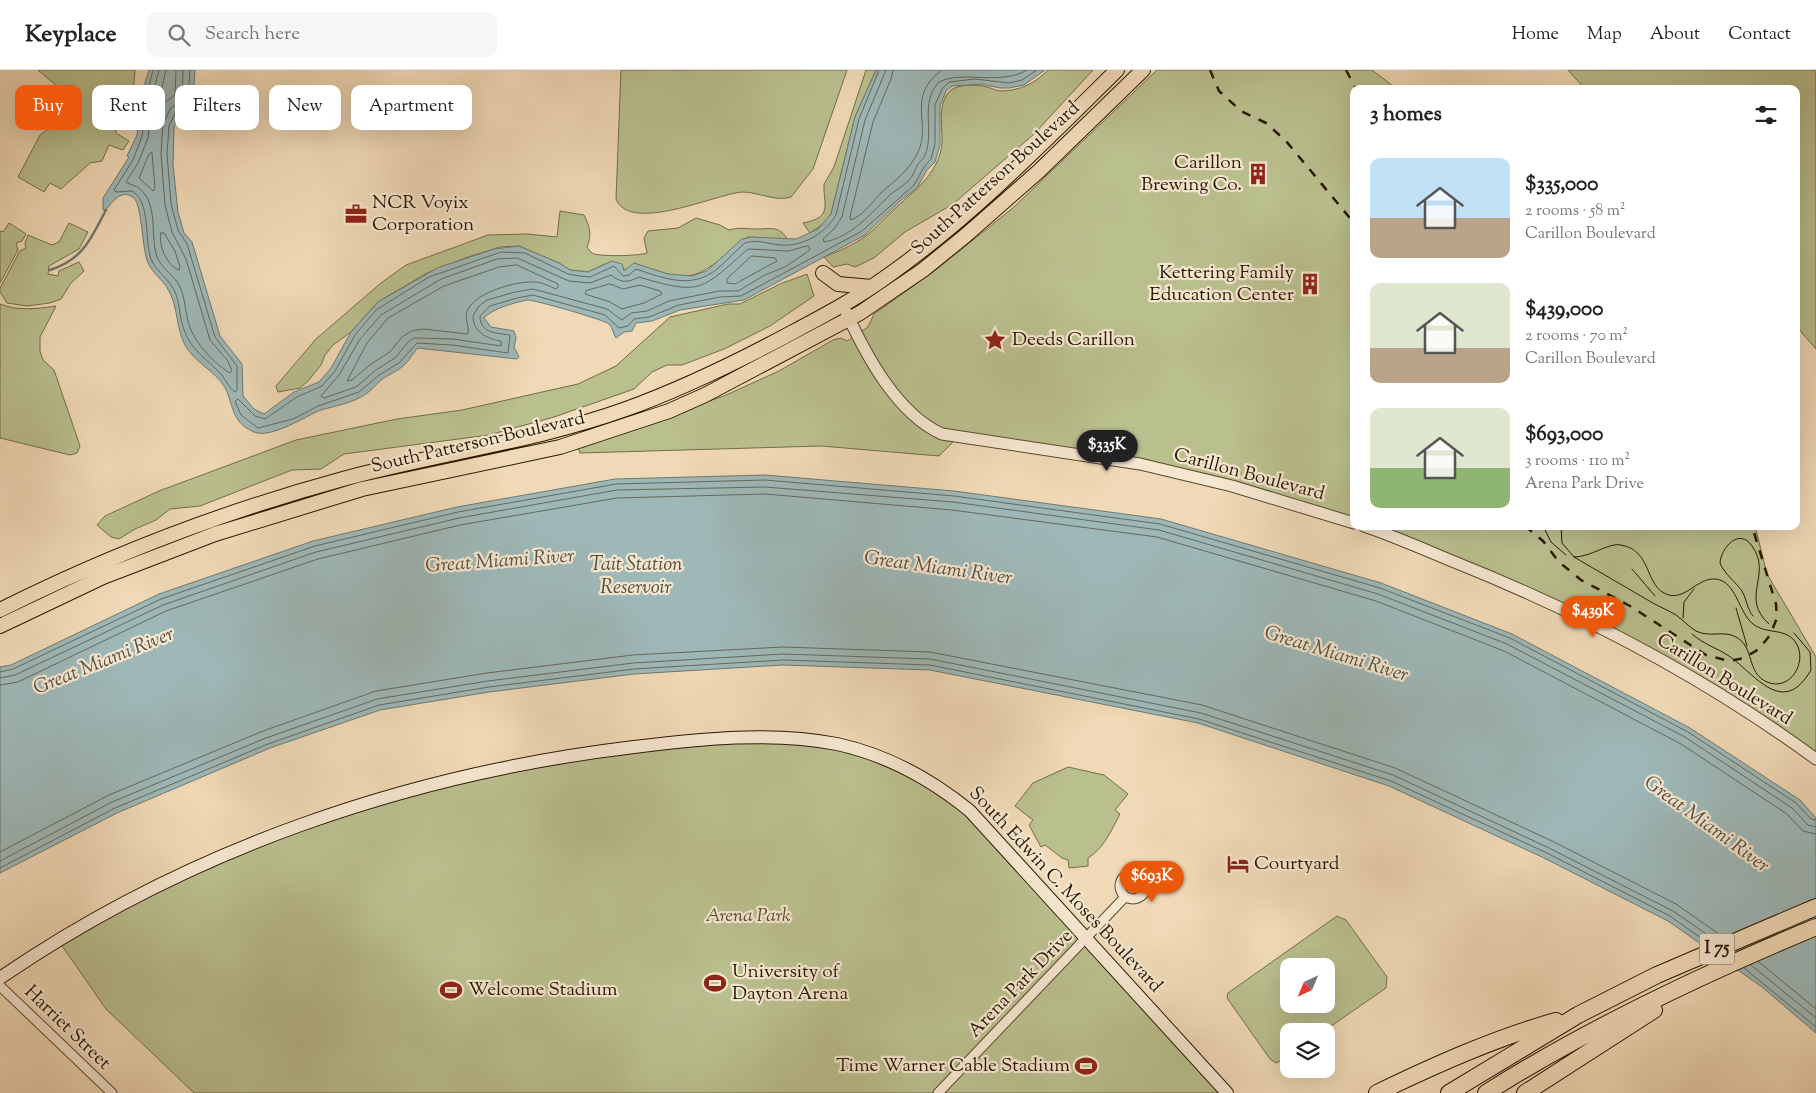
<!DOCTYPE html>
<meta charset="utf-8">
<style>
:root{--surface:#fff;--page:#f6f6f6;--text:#222;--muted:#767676;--line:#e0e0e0;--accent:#ea580c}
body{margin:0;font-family:"Sorts Mill Goudy",serif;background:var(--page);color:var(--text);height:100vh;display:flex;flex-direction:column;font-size:19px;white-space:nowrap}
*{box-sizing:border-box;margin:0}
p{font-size:16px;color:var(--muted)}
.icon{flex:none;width:28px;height:28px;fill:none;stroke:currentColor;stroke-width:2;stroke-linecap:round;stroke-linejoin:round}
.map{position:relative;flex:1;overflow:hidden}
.panel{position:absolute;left:1350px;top:15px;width:450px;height:445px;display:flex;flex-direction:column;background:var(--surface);border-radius:10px;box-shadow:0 5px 20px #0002}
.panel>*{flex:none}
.hud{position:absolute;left:15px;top:15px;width:475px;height:45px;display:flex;gap:10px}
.needle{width:32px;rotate:224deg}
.tools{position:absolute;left:1280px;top:888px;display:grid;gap:10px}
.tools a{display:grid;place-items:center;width:55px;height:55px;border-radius:10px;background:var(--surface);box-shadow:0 5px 20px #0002;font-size:25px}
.price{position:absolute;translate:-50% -42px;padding:0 11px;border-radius:18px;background:var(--accent);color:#fff;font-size:16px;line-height:32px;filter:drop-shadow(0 1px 2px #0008)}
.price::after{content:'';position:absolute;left:50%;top:30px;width:15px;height:11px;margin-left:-8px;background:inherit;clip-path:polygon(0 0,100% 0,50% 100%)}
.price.selected{background:#222;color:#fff}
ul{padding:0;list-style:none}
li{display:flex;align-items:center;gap:15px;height:125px;padding:0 20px}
li span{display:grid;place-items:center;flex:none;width:140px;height:100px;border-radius:10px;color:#555}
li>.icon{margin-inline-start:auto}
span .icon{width:60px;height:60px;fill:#fffc;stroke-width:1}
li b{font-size:21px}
h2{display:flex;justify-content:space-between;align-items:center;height:60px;padding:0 20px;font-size:21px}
.chip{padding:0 18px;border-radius:10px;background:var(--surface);box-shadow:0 5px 20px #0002;font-size:18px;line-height:45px}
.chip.selected{background:var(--accent);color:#fff}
header{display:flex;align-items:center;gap:30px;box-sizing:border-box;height:70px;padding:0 25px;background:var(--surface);border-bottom:1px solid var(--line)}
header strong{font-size:24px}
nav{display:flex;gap:28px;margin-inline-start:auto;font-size:18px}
.search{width:350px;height:45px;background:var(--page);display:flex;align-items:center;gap:12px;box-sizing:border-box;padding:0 18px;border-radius:10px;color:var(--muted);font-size:19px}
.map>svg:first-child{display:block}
.green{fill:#babf8e;stroke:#726c48;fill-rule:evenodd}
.water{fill:#9eb8b8;stroke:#6f786f}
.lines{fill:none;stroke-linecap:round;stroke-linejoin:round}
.shore{stroke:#64685c;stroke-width:1}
.stream{stroke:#6f786f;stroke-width:2.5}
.minor-casing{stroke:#5b482e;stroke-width:11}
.tertiary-casing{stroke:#5b482e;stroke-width:13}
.secondary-casing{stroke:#291801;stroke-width:14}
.primary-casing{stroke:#291801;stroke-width:16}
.motorway-casing{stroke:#291801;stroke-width:18}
.minor{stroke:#f5e6d0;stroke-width:9}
.tertiary{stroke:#f5e6d0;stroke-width:11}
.secondary{stroke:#f5e6d0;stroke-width:12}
.primary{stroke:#f0d9b6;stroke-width:14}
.motorway{stroke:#f0d9b6;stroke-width:16}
.tram{stroke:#291801;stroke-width:1}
.rail{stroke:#291801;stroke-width:2.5;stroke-dasharray:9 9;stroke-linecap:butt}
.labels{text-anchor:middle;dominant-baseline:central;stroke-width:4.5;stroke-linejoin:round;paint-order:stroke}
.shield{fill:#f5e6d0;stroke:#66563f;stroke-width:1}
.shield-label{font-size:18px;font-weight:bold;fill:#291801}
.poi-label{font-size:19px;fill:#291801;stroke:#f5e6d0;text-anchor:start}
.street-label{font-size:19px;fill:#291801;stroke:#f5e6d0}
.park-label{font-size:19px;font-style:italic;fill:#544a2b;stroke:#f5e6d0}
.water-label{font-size:20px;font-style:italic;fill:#525041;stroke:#f5e6d0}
</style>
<header>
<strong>Keyplace</strong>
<div class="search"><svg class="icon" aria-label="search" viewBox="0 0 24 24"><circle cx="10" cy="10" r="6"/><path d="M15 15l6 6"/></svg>Search here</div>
<nav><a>Home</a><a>Map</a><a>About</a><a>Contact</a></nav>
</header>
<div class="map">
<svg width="1816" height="1023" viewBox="0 0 1816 1023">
<rect width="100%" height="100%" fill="#f0d9b6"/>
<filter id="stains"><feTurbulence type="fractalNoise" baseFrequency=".004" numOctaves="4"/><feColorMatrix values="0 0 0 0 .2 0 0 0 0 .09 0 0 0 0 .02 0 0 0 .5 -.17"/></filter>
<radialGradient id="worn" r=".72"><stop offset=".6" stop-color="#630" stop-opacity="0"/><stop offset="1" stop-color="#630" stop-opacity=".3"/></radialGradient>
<path class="green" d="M38,0H135L131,48L116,54V63L129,71L123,80L109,75L102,91L90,93L61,119L50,113L44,122L18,107L40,65L73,40L78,34Z
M621,0H847L813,99L791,127C775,132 759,122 742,122C716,124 630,164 616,129Z
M866,0H876L855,47L831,144L826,152L810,163L803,153C834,147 823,135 824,114L834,97Z
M1048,0H1093L1034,64L953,134L905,162L874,188L855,197L847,194L833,197L824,187C840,181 858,173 871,162C881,153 890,142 901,133C918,118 936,103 941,80C945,62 935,36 950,21C957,14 978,14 987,17C992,18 996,21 1001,21C1019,21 1036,13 1048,0Z
M1157,0H1372L1397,19H1354V453L1186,405L957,368L939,386L821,376L580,383L577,375L724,326L779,301L833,270L841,268L847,271L868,257L874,244L937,199L1014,137Z
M1568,0H1816V279L1796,256V19H1585Z
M560,141L584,145C590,157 592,165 587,177C588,179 590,181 592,183C598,187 640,186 647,183L644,168L648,161L678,158L696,148L720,155L729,160C739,157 747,159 757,159C771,159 779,155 788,170L748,167C698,205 700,218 634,193L627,201L622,197L605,194L588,202L570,200L559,193L519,176L500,177L468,187L427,203L378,232L351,262L333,275L325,285L321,295L308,311L300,318L278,322L276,316L316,269L381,213L406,195L488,165L528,164L557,167Z
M9,153L26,164L22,171L16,173L18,180L0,213V161L3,162Z
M69,153L88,162L79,179L49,196L48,204L58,206L59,201L79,192L84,201L71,213L61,229L50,233L27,236L7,233L0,222V218L20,181L26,178L25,173L28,165L52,175L59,172Z
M807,204L814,226L770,256L724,279L682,295H667L652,302L634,319L554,347L489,365L344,384L321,399L292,400L200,436L170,439L156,450L135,459L119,469L111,467L97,455L105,446L159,421L296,370L397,349L462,340L578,314L616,296L670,247L728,234H740L780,214Z
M0,234C17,241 37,239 56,236L40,267V281L43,290L54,300L80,376L77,383L70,385L0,368Z
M1364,456H1755L1767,504L1816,587V689L1625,570Z
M699,671L837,675L949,724L1227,1023H194L106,939L58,870L182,803L418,717Z
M1068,697L1104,705L1128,724L1115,740L1120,744C1111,761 1104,778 1088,788V796L1069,798L1068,790L1062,788L1045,775L1041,777L1029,755L1033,750L1015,736L1033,713Z
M1337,846L1346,850L1387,907L1386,918L1324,961H1289V986L1276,993L1270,989L1227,928L1228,923ZM1289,896H1326V934H1289Z"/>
<path class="water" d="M149,0H195L193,33L191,37L179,46L174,57L173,95L178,142L184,163L192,172L220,266L242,294L243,326L254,339L264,344L294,322L319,312L331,298L351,262L378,232L437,198L494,179L519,176L559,193L570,200L588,202L612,191L622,194L624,201L634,193L668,204L692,206L707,201L742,169L752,167L796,169L818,159L831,144L855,47L876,0H1045L1024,15L1009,18H1000L981,14L952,16L946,21L940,36V75L935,92L927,100L917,118L900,131L865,165L744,230L680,240L652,251L636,253L632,261L624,262L616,268C613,264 613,258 609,254C605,250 532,229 527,230C514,233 493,238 484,248L491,257L514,261L516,268L514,277L519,287L517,289L418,278C413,282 411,289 406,293C399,301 389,304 381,310C375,316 369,323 361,327C348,334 335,336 321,340C305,346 272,369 254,362C230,352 234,333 224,316C214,300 194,292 185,275C176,258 178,237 169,221C163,209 151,203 147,190C142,176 142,136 134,128C122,118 112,132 106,140H103V128L129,87L127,86L137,65L141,26Z
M765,405L954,421L1161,449L1381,513L1512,564L1690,658L1800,730L1816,748V963L1762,917L1668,851L1544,788L1389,716L1198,653L930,600L783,595L634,604L489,622L380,640L270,678L117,743L0,803V597L11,595L159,524L313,471L457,437L615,409Z"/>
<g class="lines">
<path class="shore" d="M153,0L146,27L142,66L133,90L114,120L116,122L132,121C151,132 144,168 151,189C156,201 168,208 174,220C180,231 179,245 183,257C191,281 205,287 221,304C226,310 229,318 235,322L237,320V296L215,267L191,187L187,174L178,160L171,134L167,84L169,56L175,43L188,32L190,0
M159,0L152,28L148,68L138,93L126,112C131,115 138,116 142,121C158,137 150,167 157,187C162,199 175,206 180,217C185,228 185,240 188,251C192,270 213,293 230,303L232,301L228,291L210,270L186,189L172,162L165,135L161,84L163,55L170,39L182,30L183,0
M166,0L159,31L162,35L175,25L176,0
M879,0L859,49L836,145C825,164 802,177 780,175C769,174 757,169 745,173C735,181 727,191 717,199C692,220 663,208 636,199L629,205L623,206L614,196L590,207L579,206L568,204L525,183L501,182L429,207L376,240L355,265L335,301L322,316L297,327L265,349L255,346L238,329L235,331L241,345L258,358L293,349L318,336L359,322L379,305L399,293L417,273L452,275L508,283L510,265C498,263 480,264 480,246L490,236L517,228L533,225L605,245L619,258L628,256L634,249L649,247L679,235L720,227L741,226L862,161L914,115L924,97L931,89L935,74V35L942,19L949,12L975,9L1009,13L1022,10L1037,0
M886,0L865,50L842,147L834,159L823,169L824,172C851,168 872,142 891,124C897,119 904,116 909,110C914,105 915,99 918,94C921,90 924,89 925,85C935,61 919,33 939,12C962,0 1001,16 1027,0
M893,0L891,9L873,52L850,147L851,150C862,146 872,133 880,124C895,110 909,101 918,82C932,54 905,27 942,0
M152,83L155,118L153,121L139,108L149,84Z
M161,163H164L175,181L180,197L179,200C167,196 158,175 161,163Z
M808,176L810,180L785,197L765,205L738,221H719L669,231L647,241L631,243L622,250L607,239L533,219L515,222L487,230L479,236L473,246C473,262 487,269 501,271V276L453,269L414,268L408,272L395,288L376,300L356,317L324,328L321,326L339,305L360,269L381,245L441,209L497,189L517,188L569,211L590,213L611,205C621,213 627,213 639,207C702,226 701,220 748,179L788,181Z
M752,186L775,188L777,191L735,214L727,213V209Z
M517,195L558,214V217L556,219C548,216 542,212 534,212C516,211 477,222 468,239C463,248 470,256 468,264L423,259L412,261L402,267L390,282L371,294L352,310L347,311L367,273L388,248L444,216L499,197Z
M610,214L623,219L640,215L660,221L662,224L644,233L622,239L610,232L585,224L586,221Z
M0,602L13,599L161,529L315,476L458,442L616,414L765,410L954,426L1160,454L1380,518L1510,568L1688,662L1796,733L1811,749L1816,750
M0,608L15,605L163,535L316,482L459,448L617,420L765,417L953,432L1159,460L1378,524L1507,574L1685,667L1792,738L1808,755L1816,757
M0,615L18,612L166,541L318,489L460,455L617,428L765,424L952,440L1157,467L1376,531L1504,581L1681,674L1787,744L1803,761L1816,764
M0,782L109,725L263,661L376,621L487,603L633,585L783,577L930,582L1202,635L1395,698L1552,771L1676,834L1723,867
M0,791L112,732L266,668L377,629L488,611L633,593L783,584L930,589L1201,643L1393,705L1549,778L1673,841L1715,870
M0,798L115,738L268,674L379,635L489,617L634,599L783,590L930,595L1199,649L1391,711L1547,783L1670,846L1708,873
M1759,892L1816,939
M1751,895L1816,948
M1744,898L1816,957"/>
<path class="stream" d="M50,200C84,189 91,168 106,140"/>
<g class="minor-casing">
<path id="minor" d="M1120 816a13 13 0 1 1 26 0a13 13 0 1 1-26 0Z
M0,916L112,1023
M938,1023L1125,827"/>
</g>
<g class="tertiary-casing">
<path id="tertiary" d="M846,242C866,285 897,344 942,364L1140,394L1232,416L1354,453
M1364,456C1394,466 1423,479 1452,491C1580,542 1704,607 1816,689"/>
</g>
<g class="secondary-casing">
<path id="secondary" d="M0,908C188,779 408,704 634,677C700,669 771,661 837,674C887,685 931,709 970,741L1227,1023"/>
</g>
<g class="primary-casing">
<path id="primary" d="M823,203L838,214L872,217
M0,540C110,485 225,441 343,409C437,383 534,372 626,339C684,318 739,291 793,262C825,245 857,228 886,207C970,148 1044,72 1117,0
M0,556L103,507L215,464L362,419L560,377L669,341L705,325L860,243L923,200L965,166L1039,101L1143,0"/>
</g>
<g class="motorway-casing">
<path id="motorway" d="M1377,1023C1435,995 1495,968 1556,951
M1449,1023L1578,945L1657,905L1816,837
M1486,1023C1590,957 1703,904 1816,857
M1525,1023L1654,940"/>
</g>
<use href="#minor" class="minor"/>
<use href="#tertiary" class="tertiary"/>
<use href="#secondary" class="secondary"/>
<use href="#primary" class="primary"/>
<use href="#motorway" class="motorway"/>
<path class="tram" d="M1543,456L1551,472L1566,485
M1561,456L1562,473L1574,487C1598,501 1622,515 1646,529C1655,535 1666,539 1676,545C1683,550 1689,557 1696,561C1710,568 1724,560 1736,567C1755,577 1746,603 1767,612C1790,622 1808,592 1796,573C1786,557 1767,565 1753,554C1738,542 1737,512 1716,509C1696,507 1684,534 1664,523C1645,513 1651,480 1621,475C1609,472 1592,487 1574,487
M1632,499L1655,526
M1736,538L1747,576
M1753,546C1747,539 1747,530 1742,521C1735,511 1725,505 1720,493C1721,478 1739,457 1752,476C1773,505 1739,527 1769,554
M1683,548L1684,532L1694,519
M1692,564C1703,574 1717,578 1729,586C1756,605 1783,648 1811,600L1810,582L1794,563"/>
<path class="rail" d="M1210,0L1219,21L1241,41L1266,53L1286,71L1354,153
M1346,0L1356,19
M1525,456L1543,471L1559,492L1581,510L1630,536L1706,585L1729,591L1744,588L1759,579L1770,565L1777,548L1776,534L1752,456"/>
</g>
<defs>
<g id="building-bare" transform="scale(1.725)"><path d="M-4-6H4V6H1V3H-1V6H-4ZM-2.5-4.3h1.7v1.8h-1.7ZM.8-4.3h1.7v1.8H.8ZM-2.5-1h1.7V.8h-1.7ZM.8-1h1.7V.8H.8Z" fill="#8f2418" stroke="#f5e6d0" stroke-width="2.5" paint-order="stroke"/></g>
<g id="office-bare" transform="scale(1.725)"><path d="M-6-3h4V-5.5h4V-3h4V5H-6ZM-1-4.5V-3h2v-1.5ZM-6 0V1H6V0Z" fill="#8f2418" stroke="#f5e6d0" stroke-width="2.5" paint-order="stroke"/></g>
<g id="sight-bare" transform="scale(1.725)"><path d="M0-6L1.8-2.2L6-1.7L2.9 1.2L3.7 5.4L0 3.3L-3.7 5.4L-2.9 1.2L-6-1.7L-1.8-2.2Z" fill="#8f2418" stroke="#f5e6d0" stroke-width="2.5" paint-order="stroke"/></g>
<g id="hotel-bare" transform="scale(1.725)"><path d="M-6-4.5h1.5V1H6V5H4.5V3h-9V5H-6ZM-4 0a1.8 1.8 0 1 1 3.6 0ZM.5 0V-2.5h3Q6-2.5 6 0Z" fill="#8f2418" stroke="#f5e6d0" stroke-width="2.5" paint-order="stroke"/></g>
<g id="stadium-bare" transform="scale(1.725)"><path d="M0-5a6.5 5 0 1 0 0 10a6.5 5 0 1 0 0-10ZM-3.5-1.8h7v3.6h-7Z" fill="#8f2418" stroke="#f5e6d0" stroke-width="2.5" paint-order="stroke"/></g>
</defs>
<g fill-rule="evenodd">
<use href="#building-bare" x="1258" y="104"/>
<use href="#office-bare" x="356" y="144"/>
<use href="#building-bare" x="1310" y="214"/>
<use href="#sight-bare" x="995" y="270"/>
<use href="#hotel-bare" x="1238" y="794"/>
<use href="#stadium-bare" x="715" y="913"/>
<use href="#stadium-bare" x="451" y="920"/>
<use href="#stadium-bare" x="1086" y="996"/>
</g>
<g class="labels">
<rect class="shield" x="1699.5" y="863.5" width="35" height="31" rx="4"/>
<g class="shield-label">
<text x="1717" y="879">I 75</text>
</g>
<g class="poi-label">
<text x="1242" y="93" text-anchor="end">Carillon<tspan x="1242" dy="22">Brewing Co.</tspan></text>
<text x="372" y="133">NCR Voyix<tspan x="372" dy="22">Corporation</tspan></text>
<text x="1294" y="203" text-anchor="end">Kettering Family<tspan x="1294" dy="22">Education Center</tspan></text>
<text x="1012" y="270">Deeds Carillon</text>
<text x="1254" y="794">Courtyard</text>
<text x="732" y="902">University of<tspan x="732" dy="22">Dayton Arena</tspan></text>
<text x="468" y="920">Welcome Stadium</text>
<text x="1070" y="996" text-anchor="end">Time Warner Cable Stadium</text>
</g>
<g class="street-label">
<text transform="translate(996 109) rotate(-42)">South Patterson Boulevard</text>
<text transform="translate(478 373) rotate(-13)">South Patterson Boulevard</text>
<text transform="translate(1249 405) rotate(15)">Carillon Boulevard</text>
<text transform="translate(1724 610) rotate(32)">Carillon Boulevard</text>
<text transform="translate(1065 820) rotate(47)">South Edwin C. Moses Boulevard</text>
<text transform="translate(1021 914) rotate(-46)">Arena Park Drive</text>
<text transform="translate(67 958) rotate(44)">Harriet Street</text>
</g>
<g class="park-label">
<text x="748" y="846">Arena Park</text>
</g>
<g class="water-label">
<text transform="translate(500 492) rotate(-4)">Great Miami River</text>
<text x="636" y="495">Tait Station<tspan x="636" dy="23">Reservoir</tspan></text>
<text transform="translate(938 499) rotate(8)">Great Miami River</text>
<text transform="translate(1336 585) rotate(17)">Great Miami River</text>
<text transform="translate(104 592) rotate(-22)">Great Miami River</text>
<text transform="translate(1706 755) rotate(36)">Great Miami River</text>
</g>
</g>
<rect width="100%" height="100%" filter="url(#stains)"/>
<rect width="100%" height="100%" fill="url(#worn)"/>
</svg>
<div class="tools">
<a><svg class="needle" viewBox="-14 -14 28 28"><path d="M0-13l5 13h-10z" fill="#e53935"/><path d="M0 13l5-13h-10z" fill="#767676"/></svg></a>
<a><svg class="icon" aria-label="layers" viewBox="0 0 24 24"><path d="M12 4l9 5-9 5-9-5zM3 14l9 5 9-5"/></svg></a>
</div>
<b class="price selected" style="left:1107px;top:402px">$335K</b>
<b class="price" style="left:1593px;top:568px">$439K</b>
<b class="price" style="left:1152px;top:833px">$693K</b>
<div class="hud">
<a class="chip selected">Buy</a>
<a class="chip">Rent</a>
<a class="chip">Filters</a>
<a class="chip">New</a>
<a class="chip">Apartment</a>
</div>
<section class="panel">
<h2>3 homes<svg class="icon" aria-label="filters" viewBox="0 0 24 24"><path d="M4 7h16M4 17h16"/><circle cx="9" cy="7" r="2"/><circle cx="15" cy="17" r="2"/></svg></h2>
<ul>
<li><span style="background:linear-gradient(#bfe0f5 60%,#b9a48a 0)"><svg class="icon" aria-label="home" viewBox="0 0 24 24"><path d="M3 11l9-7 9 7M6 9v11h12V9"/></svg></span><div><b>$335,000</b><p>2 rooms · 58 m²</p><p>Carillon Boulevard</p></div></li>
<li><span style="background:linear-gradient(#dfe7d0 65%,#b9a48a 0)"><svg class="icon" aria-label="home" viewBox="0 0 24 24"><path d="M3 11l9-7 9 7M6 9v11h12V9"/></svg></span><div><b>$439,000</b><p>2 rooms · 70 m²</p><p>Carillon Boulevard</p></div></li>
<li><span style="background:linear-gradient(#dfe7d0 60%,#8fb573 0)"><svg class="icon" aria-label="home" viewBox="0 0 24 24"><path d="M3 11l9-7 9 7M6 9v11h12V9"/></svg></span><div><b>$693,000</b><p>3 rooms · 110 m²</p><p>Arena Park Drive</p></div></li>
</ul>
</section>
</div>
